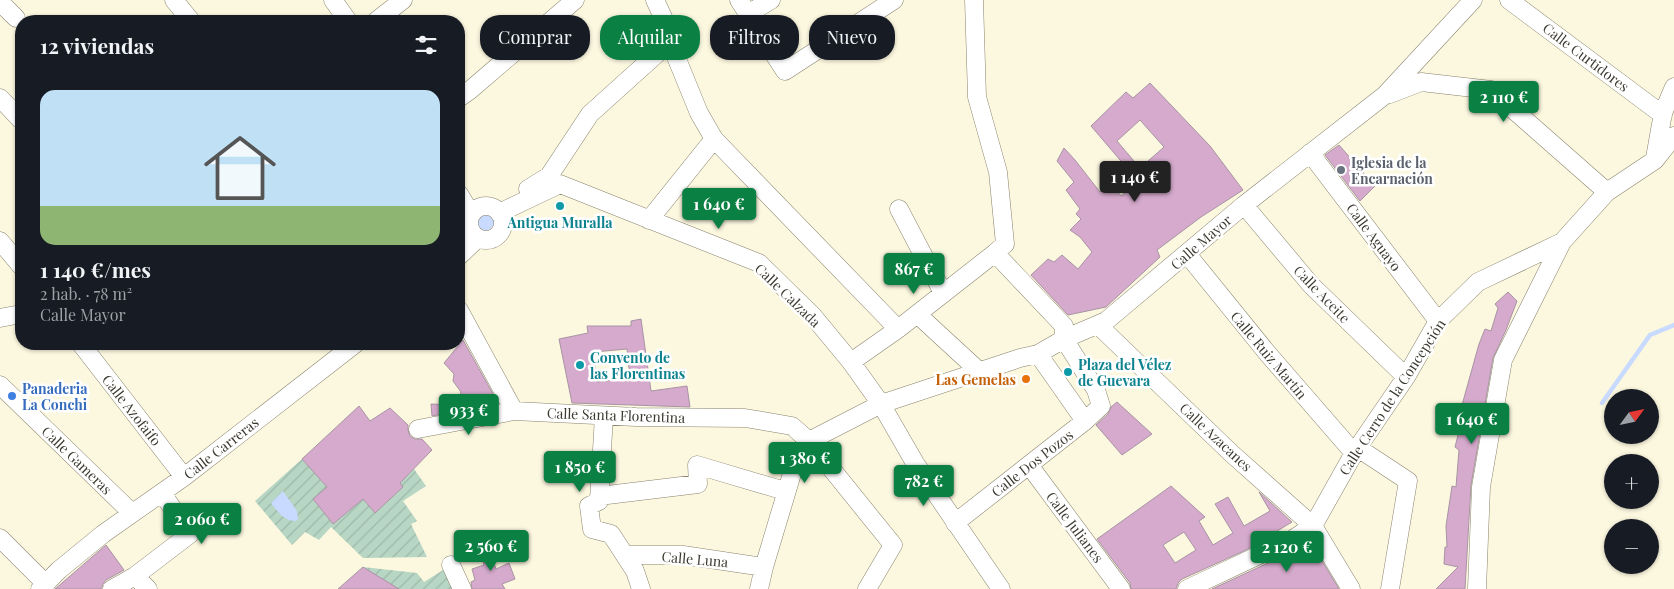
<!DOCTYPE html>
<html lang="es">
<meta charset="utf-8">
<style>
:root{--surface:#171b24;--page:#20242c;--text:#f1f3f6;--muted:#9ea1a6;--accent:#0b8043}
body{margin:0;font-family:"Playfair Display",serif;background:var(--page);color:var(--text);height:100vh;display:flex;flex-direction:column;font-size:19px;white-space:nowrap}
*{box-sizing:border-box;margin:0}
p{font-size:16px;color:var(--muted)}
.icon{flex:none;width:28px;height:28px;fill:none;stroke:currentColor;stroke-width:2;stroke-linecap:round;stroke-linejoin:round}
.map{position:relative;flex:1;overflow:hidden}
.panel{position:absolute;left:15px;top:15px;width:450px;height:335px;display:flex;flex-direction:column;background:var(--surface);border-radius:20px;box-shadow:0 1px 4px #0004}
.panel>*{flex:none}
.banner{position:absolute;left:480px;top:15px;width:475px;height:45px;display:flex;gap:10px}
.needle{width:32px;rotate:57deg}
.tools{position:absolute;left:1604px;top:389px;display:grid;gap:10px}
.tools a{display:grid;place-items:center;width:55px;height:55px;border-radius:50%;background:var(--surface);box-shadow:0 1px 4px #0004;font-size:25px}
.price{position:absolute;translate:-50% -42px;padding:0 11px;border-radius:5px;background:var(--accent);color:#fff;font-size:16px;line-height:32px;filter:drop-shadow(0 1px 2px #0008)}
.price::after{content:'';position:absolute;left:50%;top:30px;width:15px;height:11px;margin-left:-8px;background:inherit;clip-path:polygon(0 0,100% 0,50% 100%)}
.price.current{background:#222;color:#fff}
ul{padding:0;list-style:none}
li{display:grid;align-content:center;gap:10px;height:265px;padding:0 25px}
li span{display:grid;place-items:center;height:155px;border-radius:15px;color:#555}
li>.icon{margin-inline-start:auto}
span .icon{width:90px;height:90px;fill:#fffc;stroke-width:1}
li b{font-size:21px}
h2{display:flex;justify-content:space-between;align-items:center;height:60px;padding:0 25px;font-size:21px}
.chip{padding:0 18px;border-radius:20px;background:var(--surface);box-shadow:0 1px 4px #0004;font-size:18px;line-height:45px}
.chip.current{background:var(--accent);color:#fff}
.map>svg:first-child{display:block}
.garden{fill:url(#garden-furrows)}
.water{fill:#c8daff}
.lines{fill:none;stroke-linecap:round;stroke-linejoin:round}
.stream{stroke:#c8daff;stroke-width:4.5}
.building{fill:#d5aacc;stroke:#a894a4;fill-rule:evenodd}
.minor-casing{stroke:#88836e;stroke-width:19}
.minor{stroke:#fff;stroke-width:18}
.worship-dot{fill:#6b7280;stroke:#fff;stroke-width:2}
.culture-dot{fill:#0f9aa8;stroke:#fff;stroke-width:2}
.food-dot{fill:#e8710a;stroke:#fff;stroke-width:2}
.shop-dot{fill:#3f7fe0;stroke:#fff;stroke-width:2}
.labels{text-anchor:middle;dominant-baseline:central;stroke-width:5;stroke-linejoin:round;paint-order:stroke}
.street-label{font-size:14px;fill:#3b3930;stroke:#fff}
.worship-label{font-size:14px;font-weight:bold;fill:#5b616d;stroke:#fff;text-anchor:start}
.culture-label{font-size:14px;font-weight:bold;fill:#0d838f;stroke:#fff;text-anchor:start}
.food-label{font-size:14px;font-weight:bold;fill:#c56008;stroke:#fff;text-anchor:end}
.shop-label{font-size:14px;font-weight:bold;fill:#366cbe;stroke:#fff;text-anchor:start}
</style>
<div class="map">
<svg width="1674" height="589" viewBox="0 0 1674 589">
<defs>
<pattern id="garden-furrows" width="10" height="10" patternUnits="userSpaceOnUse" patternTransform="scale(1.25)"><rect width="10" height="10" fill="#b7d6c4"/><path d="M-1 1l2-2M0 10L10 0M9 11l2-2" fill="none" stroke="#9eb8a9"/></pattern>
</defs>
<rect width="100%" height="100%" fill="#fcf7df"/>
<path class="garden" d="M302,459L327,487L313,499L333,524L363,499L375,513L403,487L400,483L414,469L426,486L403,501L417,521L411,524L427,557L363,558L331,527L319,540L305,532L292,545L255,501Z
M451,565L463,589H399L363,567L417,573L424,582Z"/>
<path class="water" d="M485,213H494L498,219C493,228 488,232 478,232L474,229L473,219L478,215Z
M283,491L297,511L298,519L296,521C284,521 278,512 271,503Z"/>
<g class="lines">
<path class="stream" d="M1602,403L1650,335L1674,325"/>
</g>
<path class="building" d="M1150,83L1210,146L1243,190L1201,217L1157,250L1160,257L1106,307L1068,315L1031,275L1048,259L1054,262L1062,255L1078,269L1092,252L1080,237L1070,230L1081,219L1076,214L1080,209L1066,190L1074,182L1057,161L1064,148L1075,160L1100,192L1110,183L1121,196L1139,182L1132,175L1164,147L1140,120L1117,141L1139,167L1132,174L1091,126L1126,92L1133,98Z
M1339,145L1375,186L1360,201L1325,155Z
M1508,292L1517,301L1506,330L1493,358L1471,485L1465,589H1436L1458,567L1444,564L1445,547H1447L1446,526L1452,486L1456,487L1459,450L1455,447L1461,423L1462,405L1479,344L1485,329L1491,331L1498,308L1495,304Z
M641,319L651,391L687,386L690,407L572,403L559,339L588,333L587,326H631V321ZM627,349L630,378L597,382L594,352Z
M463,340L498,403L432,416L431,404L456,405L461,392L453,381L454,374L444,363Z
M1117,402L1152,434L1122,455L1096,425L1108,414L1111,407Z
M359,406L370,421L390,408L408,425V430L410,436L415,439H422L432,450L400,483L403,487L375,513L363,499L333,524L313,499L327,487L302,459Z
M1171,486L1205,517L1199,521L1213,545L1233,533L1215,504L1228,497L1244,526L1270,511L1259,492L1292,522L1246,550L1182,579L1178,583L1176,589H1131L1130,583L1097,539ZM1184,532L1196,550L1175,563L1163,545Z
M486,540L496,569L509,563L515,579L502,584L505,589H472L471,582L475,580L472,569L484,565L479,542Z
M1310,541L1339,589H1212L1298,549Z
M106,545L124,570L106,580L103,584L101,589H55Z
M363,567L399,589H338Z"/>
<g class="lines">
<g class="minor-casing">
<path id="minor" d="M174,0L191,21
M333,0L348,21
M655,0L667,26L670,42L699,113L714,139L898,329
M739,0L785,71L894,0
M974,0L977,97L998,172L1005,244L995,253L1064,326V339L1096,390L1101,406L1085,421L1038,354
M1509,0L1663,115
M0,2L16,18
M748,14L771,0
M376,21L403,0
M1390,94L1421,82L1491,90L1607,192
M0,98L21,120
M459,98L469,91L575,0
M1310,153L1438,321
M1655,158L1663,113L1674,87
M528,189L549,176L590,114L670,42
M459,194L471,214
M1244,205L1311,285L1406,377
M469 223a17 17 0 1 1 34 0a17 17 0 1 1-34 0Z
M899,209L943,293
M499,213L560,184L759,263L813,316L851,362L881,404L915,463L1001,589
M649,220L714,139
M0,241L21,266
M1187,254L1268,354L1354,453
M459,256L478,238
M459,310L514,411
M917,314L980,372
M0,318L21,314
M1098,325L1231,453L1313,526L1351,589
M81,344L184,477
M851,362L898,329L995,253
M0,385L132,513
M604,416L599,501L589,506L592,529L611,534L635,571L641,589
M418,429L514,411L636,417L745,418L792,426L809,441L893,545L867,589
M1358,448L1408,481L1390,589
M1029,465L1121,589
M599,496L698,484L697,465L785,491
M955,523L1085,421
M1313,526L1354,453L1406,377L1438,321L1478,282L1562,242L1607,192L1655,160L1674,136
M0,538L46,584
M626,555H683L764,567
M451,565L462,589
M135,576L148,589
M40,589L59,570L103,534L184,477L355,344
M112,589L135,576L190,534L162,493
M759,589L764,567L797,457L809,441L881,404L1020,358L1038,354L1064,339L1106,321L1244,205L1385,95L1473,0
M1187,589L1293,539L1313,526
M1477,589L1481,487L1503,360L1562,242"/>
</g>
<use href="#minor" class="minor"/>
</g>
<circle class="worship-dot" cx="1341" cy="170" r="5"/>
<g class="culture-dot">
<circle cx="560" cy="206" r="5"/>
<circle cx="580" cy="365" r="5"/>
<circle cx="1068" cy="372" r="5"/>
</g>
<circle class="food-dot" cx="1026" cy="379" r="5"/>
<circle class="shop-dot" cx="12" cy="396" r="5"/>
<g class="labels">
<g class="street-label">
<text transform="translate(1586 57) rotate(37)">Calle Curtidores</text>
<text transform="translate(1374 237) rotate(53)">Calle Aguayo</text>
<text transform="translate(1201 242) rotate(-41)">Calle Mayor</text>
<text transform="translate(1322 294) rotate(46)">Calle Aceite</text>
<text transform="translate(788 295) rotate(44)">Calle Calzada</text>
<text transform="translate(1269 355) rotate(50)">Calle Ruiz Martín</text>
<text transform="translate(1392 397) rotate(-57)">Calle Cerro de la Concepción</text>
<text transform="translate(132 410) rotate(52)">Calle Azofaifo</text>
<text transform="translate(616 415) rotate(2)">Calle Santa Florentina</text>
<text transform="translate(1216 437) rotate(43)">Calle Azacanes</text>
<text transform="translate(221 448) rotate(-38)">Calle Carreras</text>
<text transform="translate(77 460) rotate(44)">Calle Gameras</text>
<text transform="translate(1032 463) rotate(-38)">Calle Dos Pozos</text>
<text transform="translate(1075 527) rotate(53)">Calle Julianes</text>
<text transform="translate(695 559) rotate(5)">Calle Luna</text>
</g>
<g class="worship-label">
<text x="1351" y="162">Iglesia de la<tspan x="1351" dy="16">Encarnación</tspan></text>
</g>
<g class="culture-label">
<text x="560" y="222" text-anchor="middle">Antigua Muralla</text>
<text x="590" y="357">Convento de<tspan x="590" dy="16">las Florentinas</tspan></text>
<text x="1078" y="364">Plaza del Vélez<tspan x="1078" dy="16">de Guevara</tspan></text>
</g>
<g class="food-label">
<text x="1016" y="379">Las Gemelas</text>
</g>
<g class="shop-label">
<text x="22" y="388">Panaderia<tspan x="22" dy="16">La Conchi</tspan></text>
</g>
</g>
</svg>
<div class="tools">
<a><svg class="needle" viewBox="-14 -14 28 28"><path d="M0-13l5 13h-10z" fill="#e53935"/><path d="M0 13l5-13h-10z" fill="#9ea1a6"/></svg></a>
<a>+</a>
<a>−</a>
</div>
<b class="price" style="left:1504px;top:123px">2 110 €</b>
<b class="price current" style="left:1135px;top:203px">1 140 €</b>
<b class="price" style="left:719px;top:230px">1 640 €</b>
<b class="price" style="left:914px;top:295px">867 €</b>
<b class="price" style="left:469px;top:436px">933 €</b>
<b class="price" style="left:1472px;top:445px">1 640 €</b>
<b class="price" style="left:805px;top:484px">1 380 €</b>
<b class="price" style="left:580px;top:493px">1 850 €</b>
<b class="price" style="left:924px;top:507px">782 €</b>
<b class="price" style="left:202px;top:545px">2 060 €</b>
<b class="price" style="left:491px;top:572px">2 560 €</b>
<b class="price" style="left:1287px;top:573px">2 120 €</b>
<div class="banner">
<a class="chip">Comprar</a>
<a class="chip current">Alquilar</a>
<a class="chip">Filtros</a>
<a class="chip">Nuevo</a>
</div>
<section class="panel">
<h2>12 viviendas<svg class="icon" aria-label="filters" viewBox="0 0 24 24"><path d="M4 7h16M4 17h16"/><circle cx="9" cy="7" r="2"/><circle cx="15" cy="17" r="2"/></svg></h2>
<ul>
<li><span style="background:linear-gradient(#bfe0f5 75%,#8fb573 0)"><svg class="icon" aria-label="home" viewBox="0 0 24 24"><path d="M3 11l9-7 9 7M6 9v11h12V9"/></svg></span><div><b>1 140 €/mes</b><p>2 hab. · 78 m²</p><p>Calle Mayor</p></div></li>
</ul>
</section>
</div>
